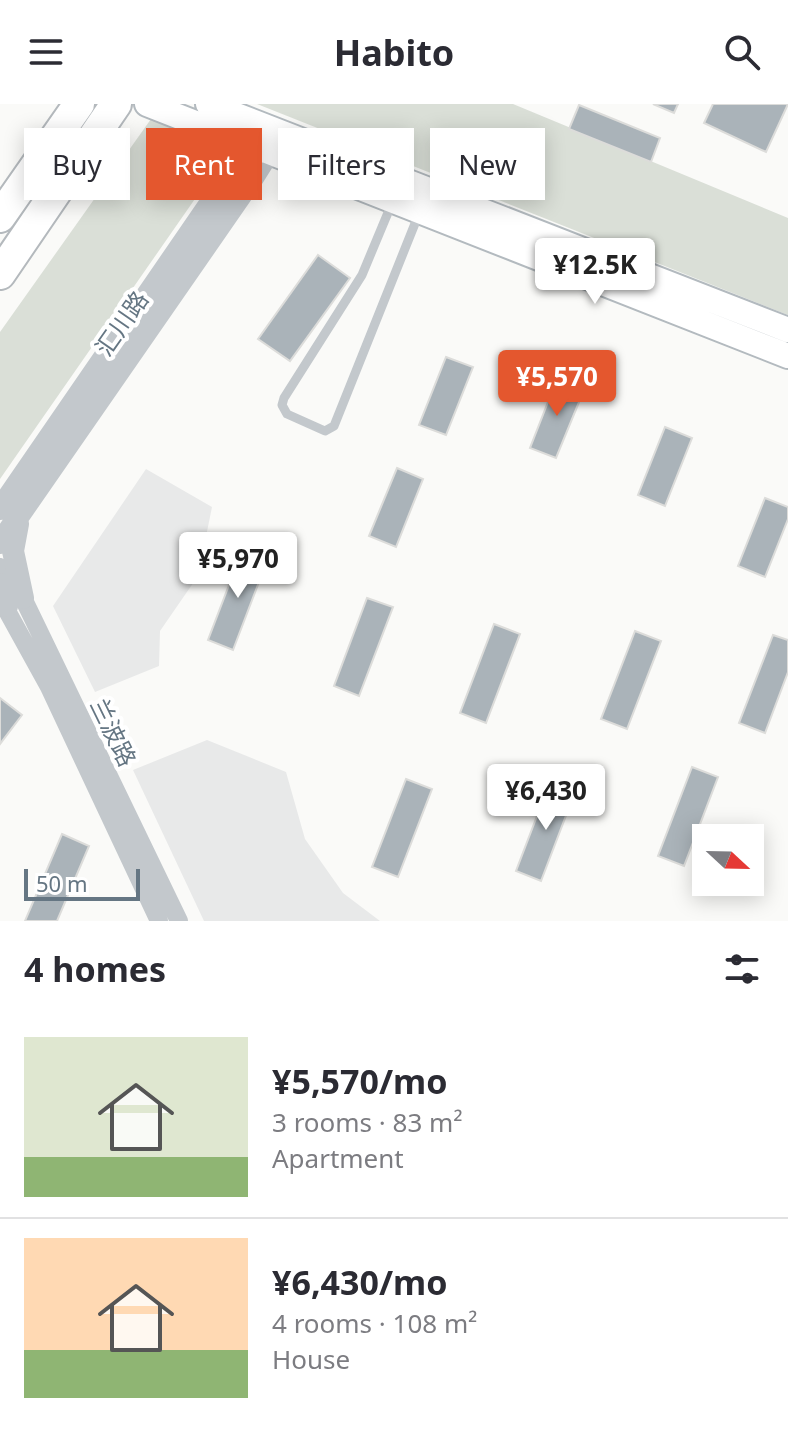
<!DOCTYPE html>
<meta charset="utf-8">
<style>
:root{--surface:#fff;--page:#f7f7f7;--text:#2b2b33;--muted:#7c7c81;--line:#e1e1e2;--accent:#e4572e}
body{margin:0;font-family:"Noto Sans","Noto Sans SC",sans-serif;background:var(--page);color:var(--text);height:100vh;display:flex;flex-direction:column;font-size:30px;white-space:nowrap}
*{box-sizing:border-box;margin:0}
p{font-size:26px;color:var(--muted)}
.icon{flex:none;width:44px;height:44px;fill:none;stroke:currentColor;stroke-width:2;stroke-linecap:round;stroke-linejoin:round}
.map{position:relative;height:817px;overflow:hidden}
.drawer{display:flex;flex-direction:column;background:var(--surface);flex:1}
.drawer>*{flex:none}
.banner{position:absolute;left:24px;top:24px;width:740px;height:72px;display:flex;gap:16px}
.needle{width:52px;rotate:112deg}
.tools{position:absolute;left:692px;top:720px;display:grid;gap:16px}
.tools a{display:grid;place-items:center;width:72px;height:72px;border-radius:0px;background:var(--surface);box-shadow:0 4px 20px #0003;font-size:40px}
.scale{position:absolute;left:24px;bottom:20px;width:116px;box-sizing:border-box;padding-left:8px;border:4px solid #657683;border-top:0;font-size:22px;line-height:28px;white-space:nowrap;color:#657683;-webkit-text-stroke:6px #fff;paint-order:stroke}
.price{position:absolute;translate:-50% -68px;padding:0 18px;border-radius:8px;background:#fff;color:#222;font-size:26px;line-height:52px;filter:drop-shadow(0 2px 4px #0008)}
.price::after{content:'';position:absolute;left:50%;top:48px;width:24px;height:18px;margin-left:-12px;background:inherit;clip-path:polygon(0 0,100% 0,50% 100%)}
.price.current{background:var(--accent);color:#fff}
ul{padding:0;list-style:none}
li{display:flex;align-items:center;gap:24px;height:200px;padding:0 24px}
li+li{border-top:2px solid var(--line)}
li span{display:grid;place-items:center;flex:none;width:224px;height:160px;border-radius:0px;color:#555}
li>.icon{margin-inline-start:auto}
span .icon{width:96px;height:96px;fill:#fffc;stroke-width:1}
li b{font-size:34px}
h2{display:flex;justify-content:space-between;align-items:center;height:96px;padding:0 24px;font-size:34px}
.chip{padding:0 28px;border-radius:0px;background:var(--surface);box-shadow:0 4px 20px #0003;font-size:28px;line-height:72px}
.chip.current{background:var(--accent);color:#fff}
header{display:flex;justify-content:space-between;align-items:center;height:104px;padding:0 24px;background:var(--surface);font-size:36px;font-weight:700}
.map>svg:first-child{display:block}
.built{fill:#e8e9e9}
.green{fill:#dadfd7}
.building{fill:#aab3b9;stroke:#dcdcda;stroke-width:2}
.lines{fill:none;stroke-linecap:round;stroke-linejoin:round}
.secondary-casing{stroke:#b3babf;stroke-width:28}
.trunk-casing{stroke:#b4b9bd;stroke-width:34}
.service{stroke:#c3c8cc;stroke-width:9}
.minor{stroke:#c3c8cc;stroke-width:18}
.tertiary{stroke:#c3c8cc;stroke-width:22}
.secondary{stroke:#fff;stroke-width:24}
.trunk{stroke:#fff;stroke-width:30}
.labels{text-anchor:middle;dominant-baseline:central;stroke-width:8;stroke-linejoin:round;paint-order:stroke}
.street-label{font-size:24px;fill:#657683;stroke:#fff}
</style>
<header><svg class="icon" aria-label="menu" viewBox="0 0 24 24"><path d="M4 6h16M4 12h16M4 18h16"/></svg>Habito<svg class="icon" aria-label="search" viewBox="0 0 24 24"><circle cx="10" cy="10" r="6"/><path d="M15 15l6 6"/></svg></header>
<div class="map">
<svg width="788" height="817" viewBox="0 0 788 817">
<rect width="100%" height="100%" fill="#fafaf8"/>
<path class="built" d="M146,365L212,403L198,472L160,527L159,562L95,588L53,502Z
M207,636L286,668L305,735L343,789L380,817H204L133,666Z"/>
<path class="green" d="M257,0H513L788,114V211Z
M151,15L229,46L0,375V228Z"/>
<path class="building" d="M653,0H678L674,9Z
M713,0H788L766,48L704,19Z
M579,1L660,34L651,58L569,25Z
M318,151L350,174L290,257L258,235Z
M446,253L473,263L446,331L419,321Z
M557,275L584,286L556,354L530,344Z
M665,323L692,334L665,402L638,391Z
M397,364L423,375L396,443L369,432Z
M765,394L788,403V415L765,473L738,462Z
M242,447L267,457L233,546L208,536Z
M367,494L393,503L359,592L334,582Z
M494,520L520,530L486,619L460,609Z
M635,527L661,537L627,625L601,615Z
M773,531L788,536V568L765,629L739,619Z
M0,594L22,611L0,640Z
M692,663L718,673L684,762L658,752Z
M406,675L432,685L398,773L372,763Z
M550,678L575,688L541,777L516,767Z
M62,730L89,742L57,817H25Z"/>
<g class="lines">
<g class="secondary-casing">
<path id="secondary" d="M147,0L788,252
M208,0L788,226
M233,67L252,50L272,41"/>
</g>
<g class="trunk-casing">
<path id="trunk" d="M0,113L79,0
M0,170L116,0"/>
</g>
<path class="service" d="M392,99L362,171L284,294L282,301L287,310L325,327L334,322L420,107"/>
<path class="minor" d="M0,463L23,494L179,817
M0,494L49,583L159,817"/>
<path class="tertiary" d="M0,405L242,53
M18,420L13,447L23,494
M0,439L251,77L278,34
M0,480L7,502"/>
<use href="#secondary" class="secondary"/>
<use href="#trunk" class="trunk"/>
</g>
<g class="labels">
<g class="street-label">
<text transform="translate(121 219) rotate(-55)">汇川路</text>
<text transform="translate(114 628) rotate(64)">兰波路</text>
</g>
</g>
</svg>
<div class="tools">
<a><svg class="needle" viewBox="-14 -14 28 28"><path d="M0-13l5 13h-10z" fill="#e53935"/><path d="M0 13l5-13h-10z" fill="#7c7c81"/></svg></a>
</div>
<div class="scale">50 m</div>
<b class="price" style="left:595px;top:202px">¥12.5K</b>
<b class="price current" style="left:557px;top:314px">¥5,570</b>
<b class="price" style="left:238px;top:496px">¥5,970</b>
<b class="price" style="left:546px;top:728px">¥6,430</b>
<div class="banner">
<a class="chip">Buy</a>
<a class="chip current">Rent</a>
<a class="chip">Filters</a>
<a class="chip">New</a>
</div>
</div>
<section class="drawer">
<h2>4 homes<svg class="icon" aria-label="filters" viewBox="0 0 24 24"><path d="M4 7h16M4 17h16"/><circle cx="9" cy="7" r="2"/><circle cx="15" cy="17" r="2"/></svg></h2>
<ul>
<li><span style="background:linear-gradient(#dfe7d0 75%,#8fb573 0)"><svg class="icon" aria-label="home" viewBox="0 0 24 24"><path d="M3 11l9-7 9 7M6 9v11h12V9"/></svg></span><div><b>¥5,570/mo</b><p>3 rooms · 83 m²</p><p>Apartment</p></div></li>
<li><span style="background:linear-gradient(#ffd9b3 70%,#8fb573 0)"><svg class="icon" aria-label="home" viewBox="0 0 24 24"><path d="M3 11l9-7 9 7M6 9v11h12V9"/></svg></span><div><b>¥6,430/mo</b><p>4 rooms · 108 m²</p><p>House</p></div></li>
</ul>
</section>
